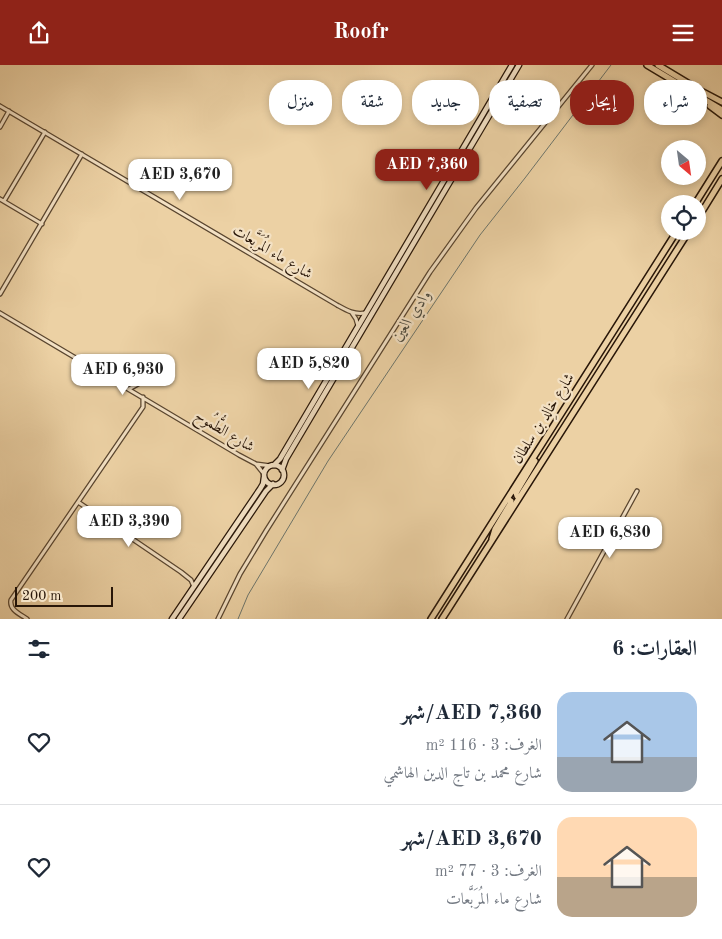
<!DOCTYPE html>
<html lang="ar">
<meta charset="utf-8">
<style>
:root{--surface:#fff;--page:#f6f6f7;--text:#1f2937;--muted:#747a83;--line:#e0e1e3;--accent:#8f2418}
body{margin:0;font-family:"Old Standard TT",Amiri,serif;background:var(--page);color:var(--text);direction:rtl;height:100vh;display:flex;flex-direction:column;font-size:19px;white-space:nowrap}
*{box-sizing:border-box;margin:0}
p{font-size:16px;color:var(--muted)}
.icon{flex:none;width:28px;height:28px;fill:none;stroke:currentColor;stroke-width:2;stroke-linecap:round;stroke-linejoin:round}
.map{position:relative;height:554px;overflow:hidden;direction:ltr}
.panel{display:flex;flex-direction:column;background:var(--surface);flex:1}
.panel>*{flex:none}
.hud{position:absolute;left:15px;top:15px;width:692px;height:45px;direction:rtl;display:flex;gap:10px}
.needle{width:32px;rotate:151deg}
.fabs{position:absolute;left:661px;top:75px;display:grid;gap:10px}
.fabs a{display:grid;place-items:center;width:45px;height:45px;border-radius:50%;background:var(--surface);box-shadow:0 2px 8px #0003;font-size:25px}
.scale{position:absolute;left:15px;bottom:12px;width:98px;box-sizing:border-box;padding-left:5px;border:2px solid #281608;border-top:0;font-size:14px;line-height:18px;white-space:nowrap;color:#281608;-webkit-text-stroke:4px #f3e1c4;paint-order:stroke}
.price{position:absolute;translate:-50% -42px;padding:0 11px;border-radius:10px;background:#fff;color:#222;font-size:16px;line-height:32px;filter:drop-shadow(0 1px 2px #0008)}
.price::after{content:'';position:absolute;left:50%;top:30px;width:15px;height:11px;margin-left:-8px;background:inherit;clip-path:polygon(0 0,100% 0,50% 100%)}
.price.active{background:var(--accent);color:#fff}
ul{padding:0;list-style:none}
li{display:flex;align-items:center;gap:15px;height:125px;padding:0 25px}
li+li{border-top:1px solid var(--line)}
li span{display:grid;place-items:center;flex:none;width:140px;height:100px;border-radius:15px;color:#555}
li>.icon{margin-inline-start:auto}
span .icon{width:60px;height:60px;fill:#fffc;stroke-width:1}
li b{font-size:21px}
h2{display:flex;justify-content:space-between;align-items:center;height:60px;padding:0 25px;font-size:21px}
.tag{padding:0 18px;border-radius:20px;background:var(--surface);box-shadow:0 2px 8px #0003;font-size:18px;line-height:45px}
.tag.active{background:var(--accent);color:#fff}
header{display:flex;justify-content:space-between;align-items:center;height:65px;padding:0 25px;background:var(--accent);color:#fff;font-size:22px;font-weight:600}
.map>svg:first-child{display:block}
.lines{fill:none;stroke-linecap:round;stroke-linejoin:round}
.stream{stroke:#6c756c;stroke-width:1}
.street-casing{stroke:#59452f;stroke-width:5.5}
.secondary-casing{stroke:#281608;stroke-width:7}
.primary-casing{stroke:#281608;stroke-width:8}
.street{stroke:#f3e1c4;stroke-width:3}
.secondary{stroke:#f3e1c4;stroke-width:4.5}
.primary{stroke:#ecd1a4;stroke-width:5}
.labels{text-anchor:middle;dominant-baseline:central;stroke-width:4.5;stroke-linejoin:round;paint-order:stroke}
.street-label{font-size:15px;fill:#281608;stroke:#f3e1c4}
.water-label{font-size:16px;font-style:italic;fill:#504e42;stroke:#f3e1c4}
</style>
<header><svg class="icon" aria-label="menu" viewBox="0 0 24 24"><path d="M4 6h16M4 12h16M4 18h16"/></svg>Roofr<svg class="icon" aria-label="share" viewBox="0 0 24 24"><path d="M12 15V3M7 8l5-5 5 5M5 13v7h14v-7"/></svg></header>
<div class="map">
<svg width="722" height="554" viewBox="0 0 722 554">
<rect width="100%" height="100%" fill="#ecd1a4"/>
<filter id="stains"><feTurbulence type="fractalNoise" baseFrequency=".004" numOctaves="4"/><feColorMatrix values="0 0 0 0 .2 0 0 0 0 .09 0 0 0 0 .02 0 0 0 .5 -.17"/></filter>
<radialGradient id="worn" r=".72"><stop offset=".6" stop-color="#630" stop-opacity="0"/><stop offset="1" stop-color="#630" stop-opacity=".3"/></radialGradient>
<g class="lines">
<path class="stream" d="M238,554L248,530L328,396L480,170L525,113L611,0"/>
<g class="street-casing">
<path id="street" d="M0,41L337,240C346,245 354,250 365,248
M0,62L9,46
M0,134L42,159
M4,136L45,67
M0,229L82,89
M0,248L239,390L256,399L271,401
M352,248L356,254L358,261
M129,324L138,319
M256,399L264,409
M78,437L181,507L191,515L194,522
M27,554C20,549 9,545 11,535L143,342V332
M218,554L240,509L266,466L430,207L476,143L592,0
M567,554L637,426"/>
</g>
<g class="secondary-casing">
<path id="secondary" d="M274,400L280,394L512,0
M264 410a10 10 0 1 1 20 0a10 10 0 1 1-20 0Z
M282,405L286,394L519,0
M172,554L260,424L263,419L264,412
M179,554L266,426L273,419"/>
</g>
<g class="primary-casing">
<path id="primary" d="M647,0L722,45
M658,0L701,26L722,37
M710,41L722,50
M695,139L722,96
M698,153L722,114
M519,433L517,431L516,428L535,396
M492,474L495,464L510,439L511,436L508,434
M431,554L677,166
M442,554L689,166"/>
</g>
<use href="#street" class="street"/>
<use href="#secondary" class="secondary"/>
<use href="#primary" class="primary"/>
</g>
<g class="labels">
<g class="street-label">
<text transform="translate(272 188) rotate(31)">شارع ماء المُرَبَّعات</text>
<text transform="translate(544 354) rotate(-58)">شارع خالِد بن سلطان</text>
<text transform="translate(224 367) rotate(31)">شارع الطُّمُوح</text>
</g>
<g class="water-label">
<text transform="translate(412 251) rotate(-56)">وادي العين</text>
</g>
</g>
<rect width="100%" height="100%" filter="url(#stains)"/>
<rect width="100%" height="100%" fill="url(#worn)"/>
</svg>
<div class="fabs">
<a><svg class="needle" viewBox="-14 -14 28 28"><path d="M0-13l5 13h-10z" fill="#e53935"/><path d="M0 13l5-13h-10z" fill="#747a83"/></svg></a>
<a><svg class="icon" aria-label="locate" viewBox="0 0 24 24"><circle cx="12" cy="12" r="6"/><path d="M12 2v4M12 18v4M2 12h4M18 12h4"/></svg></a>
</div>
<div class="scale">200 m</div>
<b class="price active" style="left:427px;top:126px">AED 7,360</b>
<b class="price" style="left:180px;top:136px">AED 3,670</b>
<b class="price" style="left:309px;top:325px">AED 5,820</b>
<b class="price" style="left:123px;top:331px">AED 6,930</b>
<b class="price" style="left:129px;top:483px">AED 3,390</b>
<b class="price" style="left:610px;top:494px">AED 6,830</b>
<div class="hud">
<a class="tag">شراء</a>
<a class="tag active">إيجار</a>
<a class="tag">تصفية</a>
<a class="tag">جديد</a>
<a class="tag">شقة</a>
<a class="tag">منزل</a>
</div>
</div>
<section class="panel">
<h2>العقارات: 6<svg class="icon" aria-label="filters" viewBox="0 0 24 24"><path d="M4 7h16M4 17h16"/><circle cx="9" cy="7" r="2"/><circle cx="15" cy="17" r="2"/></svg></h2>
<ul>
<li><span style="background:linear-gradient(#a9c7e8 65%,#9aa5b1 0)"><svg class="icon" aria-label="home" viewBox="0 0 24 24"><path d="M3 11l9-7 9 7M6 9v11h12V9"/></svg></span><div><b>AED 7,360/شهر</b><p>الغرف: 3 · 116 m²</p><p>شارع محمد بن تاج الدين الهاشمي</p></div><svg class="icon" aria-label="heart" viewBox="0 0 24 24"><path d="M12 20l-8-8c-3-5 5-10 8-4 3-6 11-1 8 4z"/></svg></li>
<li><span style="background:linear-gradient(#ffd9b3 60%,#b9a48a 0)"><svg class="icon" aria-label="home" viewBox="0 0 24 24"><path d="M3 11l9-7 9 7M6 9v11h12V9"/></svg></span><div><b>AED 3,670/شهر</b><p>الغرف: 3 · 77 m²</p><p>شارع ماء المُرَبَّعات</p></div><svg class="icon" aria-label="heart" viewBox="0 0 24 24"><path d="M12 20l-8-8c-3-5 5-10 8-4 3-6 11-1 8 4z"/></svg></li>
</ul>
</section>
